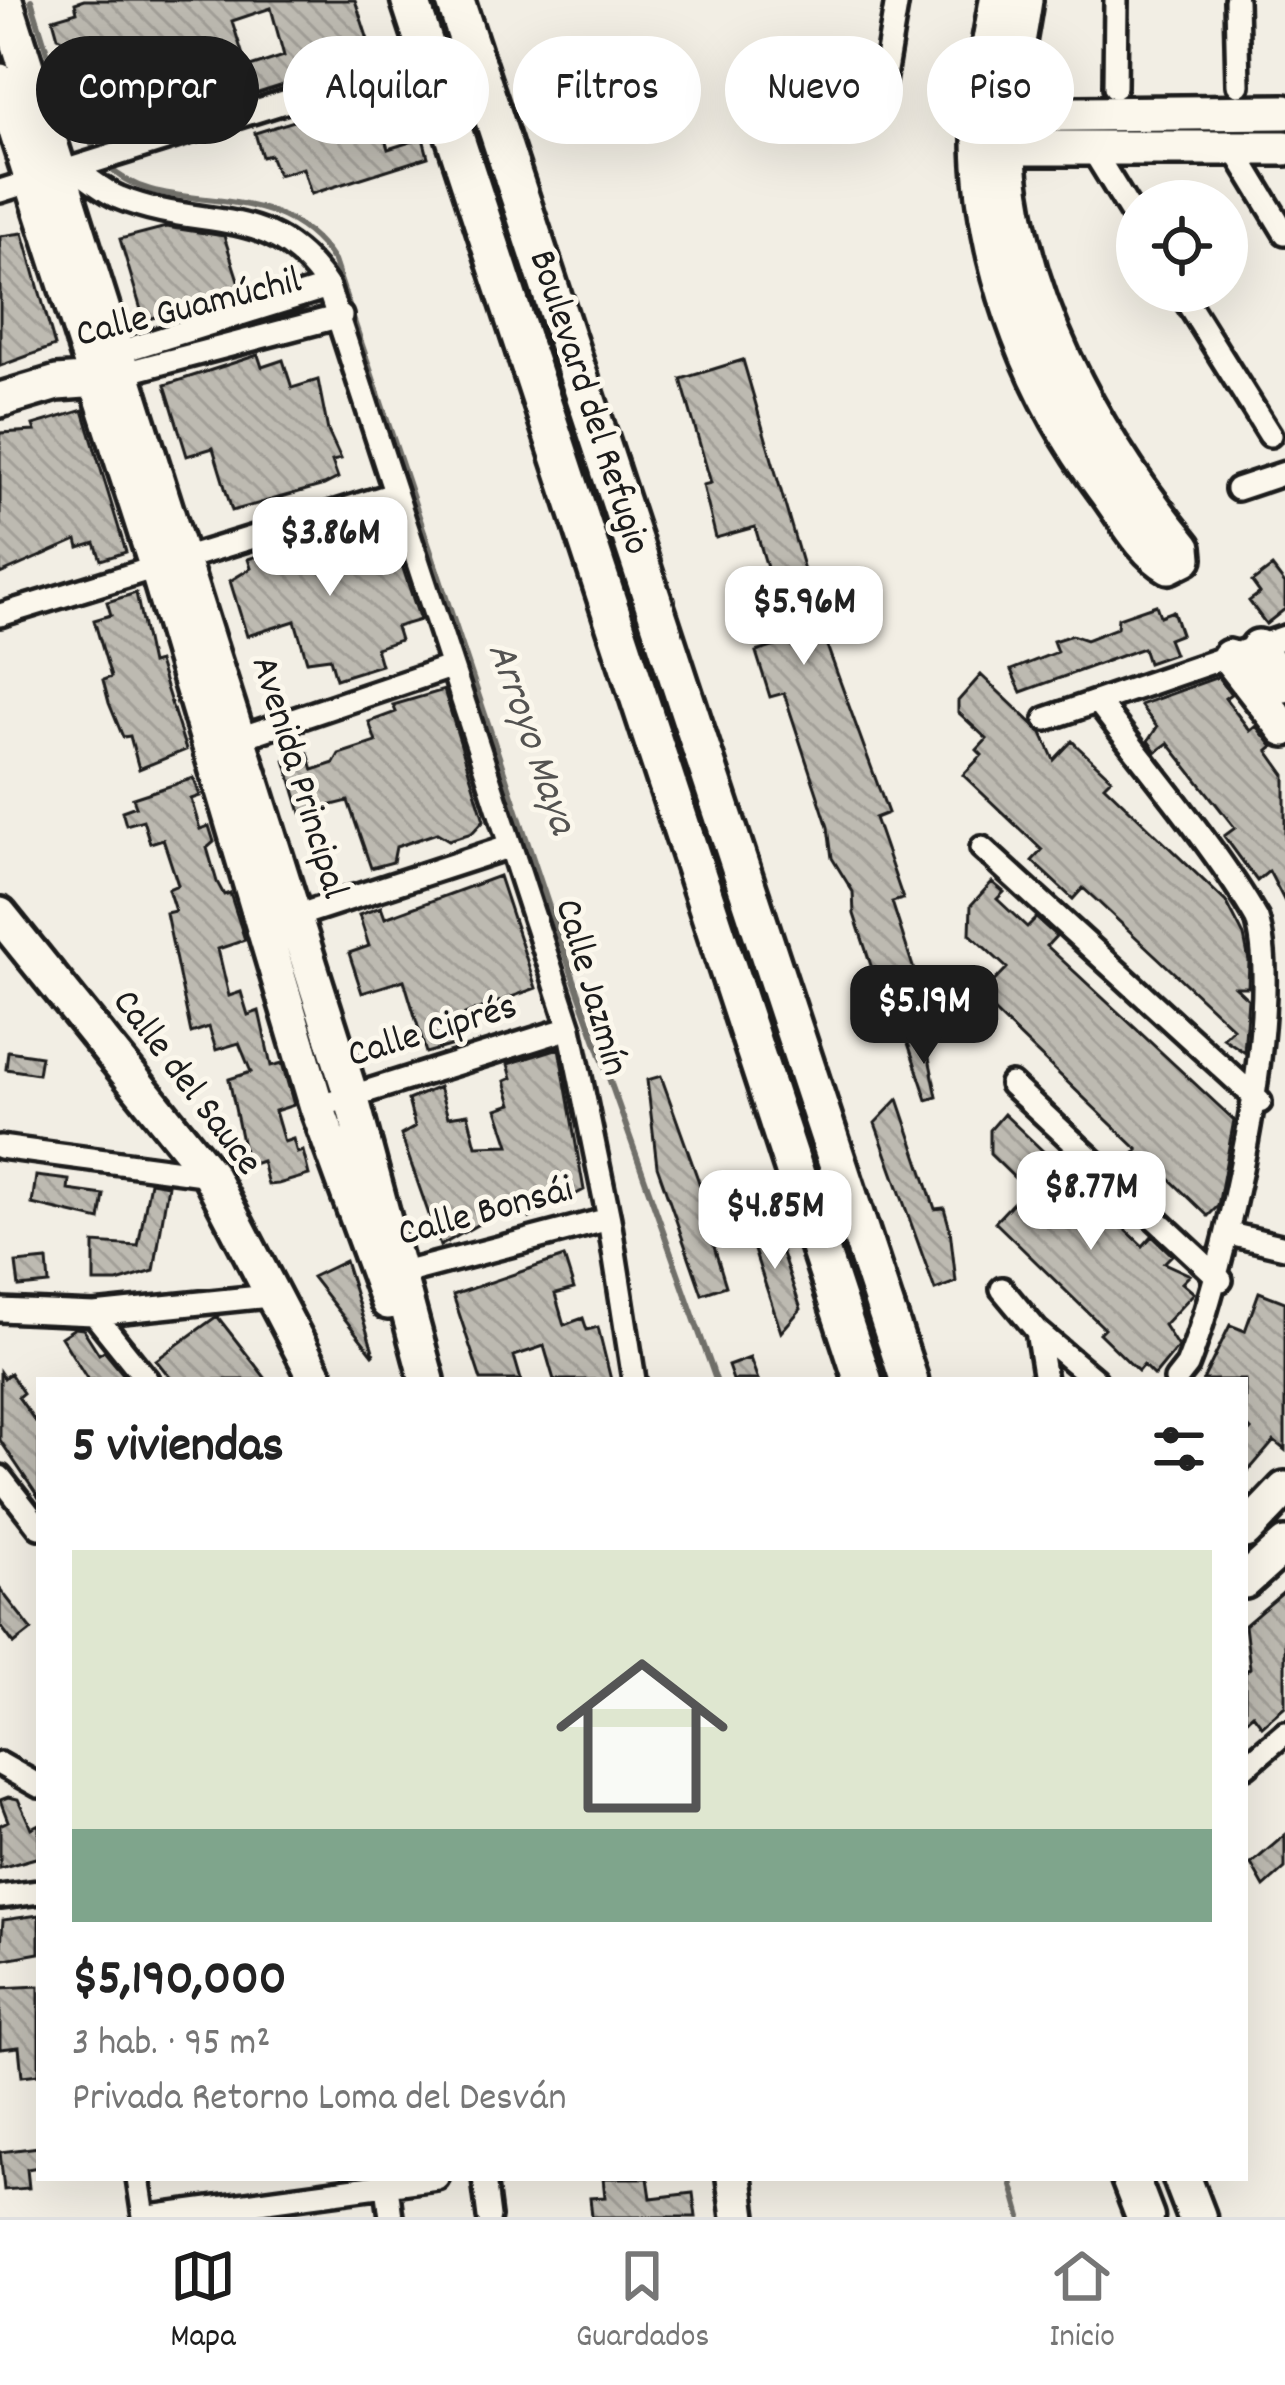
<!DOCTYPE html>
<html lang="es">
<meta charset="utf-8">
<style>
:root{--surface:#fff;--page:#f2f2f2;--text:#222;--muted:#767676;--line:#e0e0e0;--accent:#1c1c1c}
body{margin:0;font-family:Dekko,sans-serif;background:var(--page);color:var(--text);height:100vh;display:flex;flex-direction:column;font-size:45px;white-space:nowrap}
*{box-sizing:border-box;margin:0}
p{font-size:39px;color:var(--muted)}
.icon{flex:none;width:66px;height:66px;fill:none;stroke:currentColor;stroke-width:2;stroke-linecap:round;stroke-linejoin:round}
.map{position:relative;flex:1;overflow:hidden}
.sheet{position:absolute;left:36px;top:1377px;width:1212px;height:804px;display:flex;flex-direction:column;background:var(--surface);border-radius:0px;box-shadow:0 12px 48px #0002}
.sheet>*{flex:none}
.top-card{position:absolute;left:36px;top:36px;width:1215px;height:108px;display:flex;gap:24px}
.tools{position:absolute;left:1116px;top:180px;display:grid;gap:24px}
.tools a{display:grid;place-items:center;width:132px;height:132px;border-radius:50%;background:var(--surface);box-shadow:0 12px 48px #0002;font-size:60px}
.price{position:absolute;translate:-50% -102px;padding:0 27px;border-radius:24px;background:#fff;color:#222;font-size:39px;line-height:78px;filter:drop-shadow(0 3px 6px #0008)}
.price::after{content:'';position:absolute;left:50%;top:72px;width:36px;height:27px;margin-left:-18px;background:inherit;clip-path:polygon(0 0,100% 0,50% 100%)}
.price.on{background:var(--accent);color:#fff}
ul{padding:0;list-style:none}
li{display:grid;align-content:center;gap:24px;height:636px;padding:0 36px}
li span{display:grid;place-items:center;height:372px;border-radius:0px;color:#555}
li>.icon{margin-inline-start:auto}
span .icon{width:216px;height:216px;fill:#fffc;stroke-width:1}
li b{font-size:51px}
h2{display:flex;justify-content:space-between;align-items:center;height:144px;padding:0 36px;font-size:51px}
.chip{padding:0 42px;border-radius:54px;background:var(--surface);box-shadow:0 12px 48px #0002;font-size:42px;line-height:108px}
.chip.on{background:var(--accent);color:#fff}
.menu{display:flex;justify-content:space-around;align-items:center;height:168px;border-top:3px solid var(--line);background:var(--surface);font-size:33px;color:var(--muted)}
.menu a{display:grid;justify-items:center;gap:6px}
.menu .on{color:var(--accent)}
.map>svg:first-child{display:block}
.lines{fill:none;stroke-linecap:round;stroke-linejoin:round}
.stream{stroke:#716f6b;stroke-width:6}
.building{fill:url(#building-back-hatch);stroke:#1c1c1c;stroke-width:3;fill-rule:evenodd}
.street-casing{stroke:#1c1c1c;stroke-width:30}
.secondary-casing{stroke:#1c1c1c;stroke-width:42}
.primary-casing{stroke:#1c1c1c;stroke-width:45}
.street{stroke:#fbf7ec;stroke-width:21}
.secondary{stroke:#fbf7ec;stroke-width:33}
.primary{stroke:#fbf7ec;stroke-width:36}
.labels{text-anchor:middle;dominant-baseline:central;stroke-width:10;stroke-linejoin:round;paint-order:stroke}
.street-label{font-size:39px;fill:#1c1c1c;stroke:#fbf7ec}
.water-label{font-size:42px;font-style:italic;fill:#545351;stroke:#fbf7ec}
</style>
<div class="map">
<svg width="1285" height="2217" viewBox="0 0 1285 2217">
<defs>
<pattern id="building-back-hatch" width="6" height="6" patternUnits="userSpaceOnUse" patternTransform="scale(3)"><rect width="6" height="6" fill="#bdbab1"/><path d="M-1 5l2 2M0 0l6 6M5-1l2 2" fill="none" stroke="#a29f98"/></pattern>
</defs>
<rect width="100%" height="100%" fill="#f2eee4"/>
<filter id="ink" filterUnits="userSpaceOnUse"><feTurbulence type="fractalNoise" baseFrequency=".00833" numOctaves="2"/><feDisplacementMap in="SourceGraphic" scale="24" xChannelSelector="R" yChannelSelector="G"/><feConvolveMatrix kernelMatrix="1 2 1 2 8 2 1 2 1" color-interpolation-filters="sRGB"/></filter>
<g filter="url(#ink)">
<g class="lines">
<path class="stream" d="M31,0L57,84L98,155
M107,165C162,223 276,170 334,261L559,937L716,1380
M1010,2178L1021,2217"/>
</g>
<path class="building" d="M84,0H355L369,43L345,50L350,64L255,94L254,88L240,93L236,80L201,90L199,100L158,112L162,123L140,130L134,110L98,117L67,42L58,37L53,19L77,12L75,3ZM271,8L284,56L247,68L232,21Z
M372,97L388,149L423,138L428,157L311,194L303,168L278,175L270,155L262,157L255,133Z
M166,227L224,236L243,296L144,320L120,239Z
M23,233L55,346L0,366V236Z
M258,355L262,367L283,360L292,388L318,380L328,431L341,459L332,461L338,478L324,485L232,511L213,448L187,456L165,385Z
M743,360L822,632L888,813L875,818L903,899L892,902L925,1004L901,1013L897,1004L885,1008L854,914L853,892L832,858L828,827L784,693L770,697L756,652L789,642L755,527L716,538L703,485L711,483L681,379Z
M83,410L126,552L101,560L95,543L79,548L77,540L0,574V433L35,431L33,425Z
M391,532L420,620L396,627L400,640L376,648L381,665L336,679L330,658L307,661L295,621L247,636L230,581L251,568L248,559L317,537L319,546L343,539L345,545Z
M1272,567L1285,584V609L1266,624L1249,601L1260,593L1252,582Z
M136,593L151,664L158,662L186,750L139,769L130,736L123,737L109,703L103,680L111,677L94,620L111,615L107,602Z
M1156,605L1160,616L1173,611L1181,634L1168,639L1174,654L1148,663L1143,648L1021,692L1011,670L1057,652L1053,641L1072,635L1086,640L1117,628L1118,618Z
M981,675L1042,733L1054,760L1072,741L1078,747L1111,778L1104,785L1227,903L1244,936L1249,961L1248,987H1235L1248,999L1244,1052L1223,1038L1233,1028L1093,897L1083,888L1073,899L1032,861L1042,850L963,775L982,755L977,750L987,739L958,712V701Z
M1218,677L1231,694L1225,698L1250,731L1256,726L1273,747L1268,751L1285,775V902L1269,871L1257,881L1224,836L1235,828L1168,743L1156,752L1148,741L1157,727L1140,705Z
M444,690L484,820L472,833L449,840L437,833L396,847L393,862L371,868L348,801L301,813L285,760L308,753L313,770L334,763L339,754L376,742L369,722L396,712L393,705Z
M194,778L200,796L191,799L200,829L209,826L214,842L207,848L217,882L224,895L230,893L245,940L218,949L229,996L241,992L248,1015L259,1011L271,1066L282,1063L294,1105L275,1111L284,1142L293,1139L297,1153L303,1151L309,1175L278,1184L268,1185L262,1161L247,1166L229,1079L251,1072L239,1043L216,1050L209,1027L191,1033L166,913L175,911L168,889L178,885L163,839L150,843L143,820L126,825L122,811L136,806L133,798Z
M499,876L536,988L465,1014L468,1022L446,1028L450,1046L426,1053L404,980L362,993L349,953L369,946L359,915L381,907L385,918Z
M992,882L1004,892L997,899L1027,927L1036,918L1056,936L1047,946L1234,1120L1218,1206L1208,1216L1158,1168L1147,1179L1127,1161L1138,1150L979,997L1007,968L970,934L971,905Z
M925,1038L937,1097L927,1100L908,1043Z
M559,1048L584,1190L530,1218L526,1206L491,1217L440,1246L401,1135L415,1127L408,1100L439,1087L448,1117L468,1114L476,1146L509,1145L497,1109L512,1104L505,1081L512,1078L508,1064Z
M8,1051L41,1056L38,1074L6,1069Z
M661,1076L705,1199L700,1201L726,1286L702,1294L657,1166L647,1080Z
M898,1099L935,1209L944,1208L950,1229L956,1282L935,1290L875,1123Z
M1004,1114L1143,1246L1152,1236L1172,1255L1164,1263L1190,1275L1182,1283L1194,1293L1164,1325L1178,1347L1154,1376L1143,1365L1138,1371L1099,1333L1104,1328L995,1222L1026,1189L990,1154V1130Z
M36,1176L69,1180L68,1190L104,1195L100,1220L32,1204Z
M150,1182L168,1185L154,1271L117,1282H94V1243L138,1246Z
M768,1212L801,1309L781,1332L748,1232Z
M564,1257L574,1289L555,1294L564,1325L583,1318L587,1330L598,1327L611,1380H554L544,1346L514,1356L521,1380H481L453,1295Z
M47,1260L49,1284L19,1287L16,1263Z
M345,1261L374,1354L373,1355L312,1277Z
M1259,1292L1285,1302V1450L1274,1441L1245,1475V1436L1251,1430L1245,1424V1380H1203L1230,1325L1245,1331Z
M217,1316L267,1380H172L156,1360Z
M75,1328L83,1329L99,1354L104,1351L128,1380H88L61,1337Z
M750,1358L758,1380H733L728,1366Z
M0,1372L4,1378L10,1373L23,1393L18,1397L39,1426V1498L0,1440Z
M0,1589L32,1630L14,1644L0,1625Z
M1285,1591V1706L1262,1726L1253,1714L1245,1721V1672L1250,1668L1245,1625Z
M8,1797L18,1799L31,1828L39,1824V1857L0,1868V1825L8,1821L0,1800Z
M1285,1835V1868L1264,1887L1251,1864Z
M39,1915V1953L0,1960L3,1920Z
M39,1986V2074L22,2076L19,2047L0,2049V1988Z
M39,2147V2167L27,2169L29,2188L4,2190L0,2152Z
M603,2178H648L651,2198L693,2193L696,2217H592L590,2198L605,2197Z"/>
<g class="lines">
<g class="street-casing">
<path id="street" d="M1236,0L1238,85
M1115,87L1116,0
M880,100L897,0
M1092,149L1137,222
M1234,149L1285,233
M73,168C88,177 104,192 120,198C202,232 271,200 328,287L570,1028L609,1219L634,1380
M0,191L380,72
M1180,291L1270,435
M106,356L328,287
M116,375L341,316
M1237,489L1285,473
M0,615L394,494
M1099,703C1148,769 1217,849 1257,919C1285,1008 1224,1273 1187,1366L1176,1380
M1046,719L1285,637
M228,742L450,667
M982,848L1260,1102
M287,919L508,847
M1011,1084L1221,1280
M317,1107L570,1028
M0,1147L210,1175
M1234,1235L1285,1247
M388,1277L609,1219
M1002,1289L1037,1331L1095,1380
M0,1310L94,1314L269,1296
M94,1314L147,1380
M1037,1331L1045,1380
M0,1477L39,1527
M0,1764L39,1786
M1246,1766L1285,1733
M0,1897L39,1892
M138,2178L144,2217
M386,2178L391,2217
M484,2178L489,2217
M150,2217L437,2178"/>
</g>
<g class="secondary-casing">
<path id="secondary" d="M5,0L351,1096L427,1380
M997,0C991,39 981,80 980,119C977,250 1026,386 1104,489C1123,514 1142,551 1169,566L1185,558L1184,547C1092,434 1016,295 1008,147C1005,99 1018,48 1025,0
M0,81L156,565L317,1107L388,1302
M987,115L1285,112
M988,148H1285
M0,400L57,383L98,380
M1258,647L1285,685
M1229,657L1285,729
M0,915L210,1175L317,1380
M1245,1531L1285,1489
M1245,1581L1285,1545
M734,2178L739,2217"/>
</g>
<g class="primary-casing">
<path id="primary" d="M410,0L863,1380
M455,0L909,1380
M1130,2178L1145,2217
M1182,2178L1197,2217"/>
</g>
<use href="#street" class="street"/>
<use href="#secondary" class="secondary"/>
<use href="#primary" class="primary"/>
</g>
</g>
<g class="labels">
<g class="street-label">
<text transform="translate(189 310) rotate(-14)">Calle Guamúchil</text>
<text transform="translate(587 403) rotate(72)">Boulevard del Refugio</text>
<text transform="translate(297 778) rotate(73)">Avenida Principal</text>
<text transform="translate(589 988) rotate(74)">Calle Jazmín</text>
<text transform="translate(433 1033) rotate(-17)">Calle Ciprés</text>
<text transform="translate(185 1084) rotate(53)">Calle del Sauce</text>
<text transform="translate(486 1214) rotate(-15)">Calle Bonsái</text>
</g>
<g class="water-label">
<text transform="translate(529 739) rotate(71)">Arroyo Maya</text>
</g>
</g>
</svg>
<div class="tools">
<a><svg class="icon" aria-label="locate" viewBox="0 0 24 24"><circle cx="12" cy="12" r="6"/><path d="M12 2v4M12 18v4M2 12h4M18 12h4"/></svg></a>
</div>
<b class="price" style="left:330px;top:599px">$3.86M</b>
<b class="price" style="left:804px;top:668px">$5.96M</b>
<b class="price on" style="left:924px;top:1067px">$5.19M</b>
<b class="price" style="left:1091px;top:1253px">$8.77M</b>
<b class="price" style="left:775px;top:1272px">$4.85M</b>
<div class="top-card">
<a class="chip on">Comprar</a>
<a class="chip">Alquilar</a>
<a class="chip">Filtros</a>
<a class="chip">Nuevo</a>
<a class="chip">Piso</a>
</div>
<section class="sheet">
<h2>5 viviendas<svg class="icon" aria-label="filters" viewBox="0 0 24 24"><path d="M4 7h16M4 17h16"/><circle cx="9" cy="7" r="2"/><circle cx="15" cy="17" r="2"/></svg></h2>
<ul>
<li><span style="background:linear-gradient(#dfe7d0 75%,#7fa58c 0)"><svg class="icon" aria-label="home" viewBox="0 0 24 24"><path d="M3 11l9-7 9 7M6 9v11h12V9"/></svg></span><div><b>$5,190,000</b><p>3 hab. · 95 m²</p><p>Privada Retorno Loma del Desván</p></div></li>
</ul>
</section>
</div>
<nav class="menu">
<a class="on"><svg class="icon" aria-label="map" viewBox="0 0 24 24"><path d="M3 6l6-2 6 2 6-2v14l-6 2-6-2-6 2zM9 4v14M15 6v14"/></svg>Mapa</a>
<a><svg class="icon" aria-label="saved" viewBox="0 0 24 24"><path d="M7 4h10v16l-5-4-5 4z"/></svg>Guardados</a>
<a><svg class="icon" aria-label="home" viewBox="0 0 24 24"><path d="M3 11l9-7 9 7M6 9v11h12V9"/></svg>Inicio</a>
</nav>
